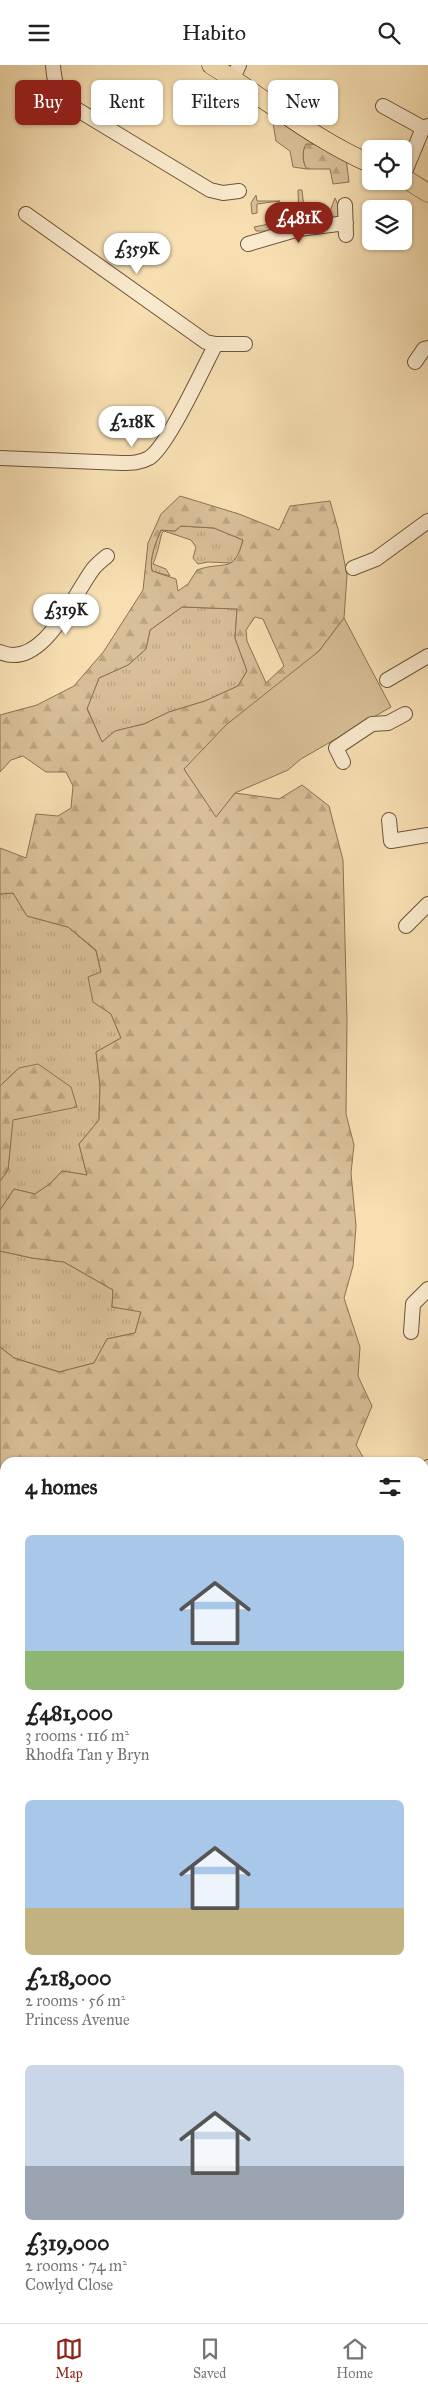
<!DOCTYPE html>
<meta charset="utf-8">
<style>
:root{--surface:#fff;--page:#f6f6f6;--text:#202124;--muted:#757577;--line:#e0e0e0;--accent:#8f2418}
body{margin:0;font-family:"IM FELL Great Primer",serif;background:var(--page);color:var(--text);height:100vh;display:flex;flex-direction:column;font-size:19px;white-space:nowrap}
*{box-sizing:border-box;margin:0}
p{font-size:16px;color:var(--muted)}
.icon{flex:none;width:28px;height:28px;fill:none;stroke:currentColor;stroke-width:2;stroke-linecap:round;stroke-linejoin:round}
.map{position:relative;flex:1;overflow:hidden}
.details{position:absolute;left:0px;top:1392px;width:429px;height:866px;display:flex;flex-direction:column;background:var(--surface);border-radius:15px 15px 0 0;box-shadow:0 1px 4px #0004}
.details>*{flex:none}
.hud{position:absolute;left:15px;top:15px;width:399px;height:45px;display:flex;gap:10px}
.controls{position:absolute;left:362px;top:75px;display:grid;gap:10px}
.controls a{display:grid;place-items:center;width:50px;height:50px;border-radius:8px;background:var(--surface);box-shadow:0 1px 4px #0004;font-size:25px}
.price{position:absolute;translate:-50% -42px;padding:0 11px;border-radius:18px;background:#fff;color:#222;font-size:16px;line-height:32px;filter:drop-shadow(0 1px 2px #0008)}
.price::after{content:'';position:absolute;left:50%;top:30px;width:15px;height:11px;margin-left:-8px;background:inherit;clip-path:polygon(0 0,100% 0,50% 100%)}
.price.on{background:var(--accent);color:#fff}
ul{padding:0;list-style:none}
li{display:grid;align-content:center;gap:10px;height:265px;padding:0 25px}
li span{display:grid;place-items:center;height:155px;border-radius:8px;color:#555}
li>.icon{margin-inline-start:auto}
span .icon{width:90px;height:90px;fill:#fffc;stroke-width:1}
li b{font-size:21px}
h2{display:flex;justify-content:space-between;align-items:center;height:60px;padding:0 25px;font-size:21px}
.chip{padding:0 18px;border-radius:8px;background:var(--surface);box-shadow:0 1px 4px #0004;font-size:18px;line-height:45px}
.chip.on{background:var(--accent);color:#fff}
header{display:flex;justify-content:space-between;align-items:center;height:65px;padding:0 25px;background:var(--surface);font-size:22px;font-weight:600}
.menu{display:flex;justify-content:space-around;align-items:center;height:70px;border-top:1px solid var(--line);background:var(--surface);font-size:14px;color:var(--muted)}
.menu a{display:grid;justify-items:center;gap:2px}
.menu .on{color:var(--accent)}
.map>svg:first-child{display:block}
.grass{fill:url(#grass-tufts);stroke:#8c7254}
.forest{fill:url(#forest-firs);stroke:#8c7254;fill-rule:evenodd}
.green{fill:#d8bf97;stroke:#8c7254}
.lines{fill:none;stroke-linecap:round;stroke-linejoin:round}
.stream{stroke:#886f52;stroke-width:3}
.minor-casing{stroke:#6d543a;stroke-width:16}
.major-casing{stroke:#3f2512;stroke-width:19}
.highway-casing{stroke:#3f2512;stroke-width:22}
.minor{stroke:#faeacd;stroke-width:14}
.major{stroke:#f7dfb2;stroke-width:18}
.highway{stroke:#f7dfb2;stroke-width:20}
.rail{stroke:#3f2512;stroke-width:3;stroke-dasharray:9 9;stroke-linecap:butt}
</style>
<header><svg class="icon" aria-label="menu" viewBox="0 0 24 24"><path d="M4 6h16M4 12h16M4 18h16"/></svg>Habito<svg class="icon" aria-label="search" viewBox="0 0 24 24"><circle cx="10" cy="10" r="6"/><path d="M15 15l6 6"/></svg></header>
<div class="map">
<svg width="428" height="2258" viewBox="0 0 428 2258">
<defs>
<pattern id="grass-tufts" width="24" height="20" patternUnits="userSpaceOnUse" patternTransform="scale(1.25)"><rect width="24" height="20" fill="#d8bf97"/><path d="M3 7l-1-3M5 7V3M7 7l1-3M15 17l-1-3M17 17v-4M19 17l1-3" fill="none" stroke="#baa481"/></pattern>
<pattern id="forest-firs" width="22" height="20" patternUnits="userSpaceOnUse" patternTransform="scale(1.25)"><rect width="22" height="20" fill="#d8bf97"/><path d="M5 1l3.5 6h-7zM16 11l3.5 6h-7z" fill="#baa481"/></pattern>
</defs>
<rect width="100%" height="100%" fill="#f7dfb2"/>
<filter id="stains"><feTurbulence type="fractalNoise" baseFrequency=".004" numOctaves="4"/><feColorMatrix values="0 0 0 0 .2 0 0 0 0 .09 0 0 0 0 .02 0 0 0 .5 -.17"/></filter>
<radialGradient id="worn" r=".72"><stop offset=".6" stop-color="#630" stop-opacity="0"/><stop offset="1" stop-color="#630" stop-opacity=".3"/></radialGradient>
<path class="grass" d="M298,125H302L305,152L329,149L335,133L339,142V154L264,166H256L254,162L299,153Z
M256,130L257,136H280L257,139V148L252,149L251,138Z
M181,461L214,463L243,475L238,492L232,498L208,497L198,499L193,493L196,482L191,475L164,466L162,468C159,479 158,487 153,499L166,504L170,511L152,506C149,493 156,477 161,465L175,466Z
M182,542L237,544L235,573L247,606L238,621L205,636L169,647L144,659L115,666L102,677L87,643L99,613L128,600L146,584L150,565Z
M13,828L27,851L68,862L96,886L111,949L121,973L96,987L100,1020L99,1055L79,1079L87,1110L62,1106L51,1118L35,1129L14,1124L0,1145V1116L8,1105L12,1055L40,1048L19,1003L0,1021V829Z
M0,1186L32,1193L64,1197L113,1225L112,1242L141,1246L135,1268L107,1274L94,1298L60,1307L14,1293L0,1282Z
M0,1477L5,1481V1558L0,1561Z
M424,1727H428V1782L424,1786Z"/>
<path class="forest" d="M306,78L313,79L346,93L349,117L333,119L330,104H307C302,98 302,85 306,78Z
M180,431L239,449L279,465L290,441L330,436L338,464L347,510L344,553L319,586L184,704L216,751L235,728L279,734L302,720L329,741L343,795L347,956L346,1049L354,1080L351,1108L356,1161L353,1201L344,1233L360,1282L358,1311L372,1341L356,1380L366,1397L5,1398V1481L0,1477V1282L14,1293L59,1307L94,1298L107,1274L135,1268L141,1247L112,1242L113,1225L64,1197L32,1193L0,1186V1145L14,1124L35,1129L51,1118L62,1106L87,1110L79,1079L99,1055L100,1020L96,987L121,973L111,949L93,937L88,912L101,907L96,885L68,862L27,851L13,828L0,829V783L26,793L36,749L58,751L71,743L73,721L66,707H46L23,691L11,695L0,707V650L37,640L74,621L104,586L143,525L148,478L161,449ZM181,461L214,463L243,475C234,510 225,495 197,505L188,519L178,526L176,514L152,506C149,493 156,477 161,465L175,466ZM182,542L237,544L235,573L247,606L238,621L205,636L169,647L144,659L115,666L102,677L87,644L99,613L128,600L146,584L150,565ZM255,552L263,554L284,601L266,618L247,576L246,565Z
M38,999L71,1022L77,1042L13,1055L8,1105L0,1116V1021L19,1003Z
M428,1428V1546L424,1549V1431Z
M428,1551V1578L424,1579V1553Z
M5,1558V1717L0,1719V1561Z
M424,1811L428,1818V1893L424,1894Z
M5,1816V1855L0,1856V1818Z
M5,1932V2017L0,2019V1934Z"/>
<path class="green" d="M247,33L257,42L238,44L239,40Z
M272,52L313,79H306C302,85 302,98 307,104L293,102L290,86L276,76Z
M344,553L391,642L301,694L288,705L235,728L216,752L184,704L226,660L319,586Z
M428,2117V2258H359L360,2254H424V2119Z"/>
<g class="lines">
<path class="stream" d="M0,1706L5,1704"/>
<g class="minor-casing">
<path id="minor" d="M53,0C54,16 57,27 68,39L210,125L223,128L239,126
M233,13L239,0
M383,41L423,63
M404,109L423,63L428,61
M345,140L346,170
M26,149L206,277L216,279H245
M248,179L299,164L346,158
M415,297L424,284L428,283
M0,393L122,398C132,398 140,398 149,393C168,381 203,303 216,279
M353,503L376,494L428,456
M0,587C42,606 73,531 93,504C97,499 102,495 107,491
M387,615L428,591
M343,697L336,683L372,659L388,658L405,649
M389,755L391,776L428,770
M406,861L428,839
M411,1267L413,1239L428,1224
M424,1408L428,1402
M0,1790L5,1788"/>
</g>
<g class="major-casing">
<path id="major" d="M211,0C265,33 313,74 371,99
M404,113L428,128
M424,1673L428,1671
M0,1808L5,1806"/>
</g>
<g class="highway-casing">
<path id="highway" d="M424,1612L428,1610
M424,1629L428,1628
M0,1751L5,1749
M0,1767L5,1765"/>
</g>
<use href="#minor" class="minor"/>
<use href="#major" class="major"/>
<use href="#highway" class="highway"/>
<path class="rail" d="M424,1590L428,1589
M0,1729L5,1727"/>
</g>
<rect width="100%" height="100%" filter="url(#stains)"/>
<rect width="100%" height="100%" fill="url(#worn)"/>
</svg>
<div class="controls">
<a><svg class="icon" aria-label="locate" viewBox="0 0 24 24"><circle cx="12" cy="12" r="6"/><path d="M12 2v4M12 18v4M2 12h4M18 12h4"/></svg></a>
<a><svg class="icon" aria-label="layers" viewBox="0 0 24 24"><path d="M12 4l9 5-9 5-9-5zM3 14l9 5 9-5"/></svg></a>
</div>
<b class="price on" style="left:299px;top:179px">£481K</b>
<b class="price" style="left:137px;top:210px">£359K</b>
<b class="price" style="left:132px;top:383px">£218K</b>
<b class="price" style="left:66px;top:571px">£319K</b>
<div class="hud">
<a class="chip on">Buy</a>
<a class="chip">Rent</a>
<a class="chip">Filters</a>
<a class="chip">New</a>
</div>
<section class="details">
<h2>4 homes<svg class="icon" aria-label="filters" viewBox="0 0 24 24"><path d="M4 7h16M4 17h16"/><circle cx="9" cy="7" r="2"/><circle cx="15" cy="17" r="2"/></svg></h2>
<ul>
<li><span style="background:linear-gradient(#a9c7e8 75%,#8fb573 0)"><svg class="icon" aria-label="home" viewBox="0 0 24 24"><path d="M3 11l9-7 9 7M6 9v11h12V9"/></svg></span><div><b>£481,000</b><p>3 rooms · 116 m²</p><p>Rhodfa Tan y Bryn</p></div></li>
<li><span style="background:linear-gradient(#a9c7e8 70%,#c2b280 0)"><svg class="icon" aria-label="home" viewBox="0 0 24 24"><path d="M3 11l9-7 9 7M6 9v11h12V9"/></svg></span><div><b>£218,000</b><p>2 rooms · 56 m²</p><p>Princess Avenue</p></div></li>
<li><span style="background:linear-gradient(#c9d6e8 65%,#9aa5b1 0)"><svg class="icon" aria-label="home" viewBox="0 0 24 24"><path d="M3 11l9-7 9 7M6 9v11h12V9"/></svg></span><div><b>£319,000</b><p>2 rooms · 74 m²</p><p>Cowlyd Close</p></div></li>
</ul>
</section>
</div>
<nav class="menu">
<a class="on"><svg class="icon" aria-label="map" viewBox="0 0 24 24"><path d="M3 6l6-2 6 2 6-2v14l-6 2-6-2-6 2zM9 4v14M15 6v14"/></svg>Map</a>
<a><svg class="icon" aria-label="saved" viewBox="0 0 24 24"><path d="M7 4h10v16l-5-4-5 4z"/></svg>Saved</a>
<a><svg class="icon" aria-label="home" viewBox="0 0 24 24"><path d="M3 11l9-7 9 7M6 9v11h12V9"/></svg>Home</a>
</nav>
